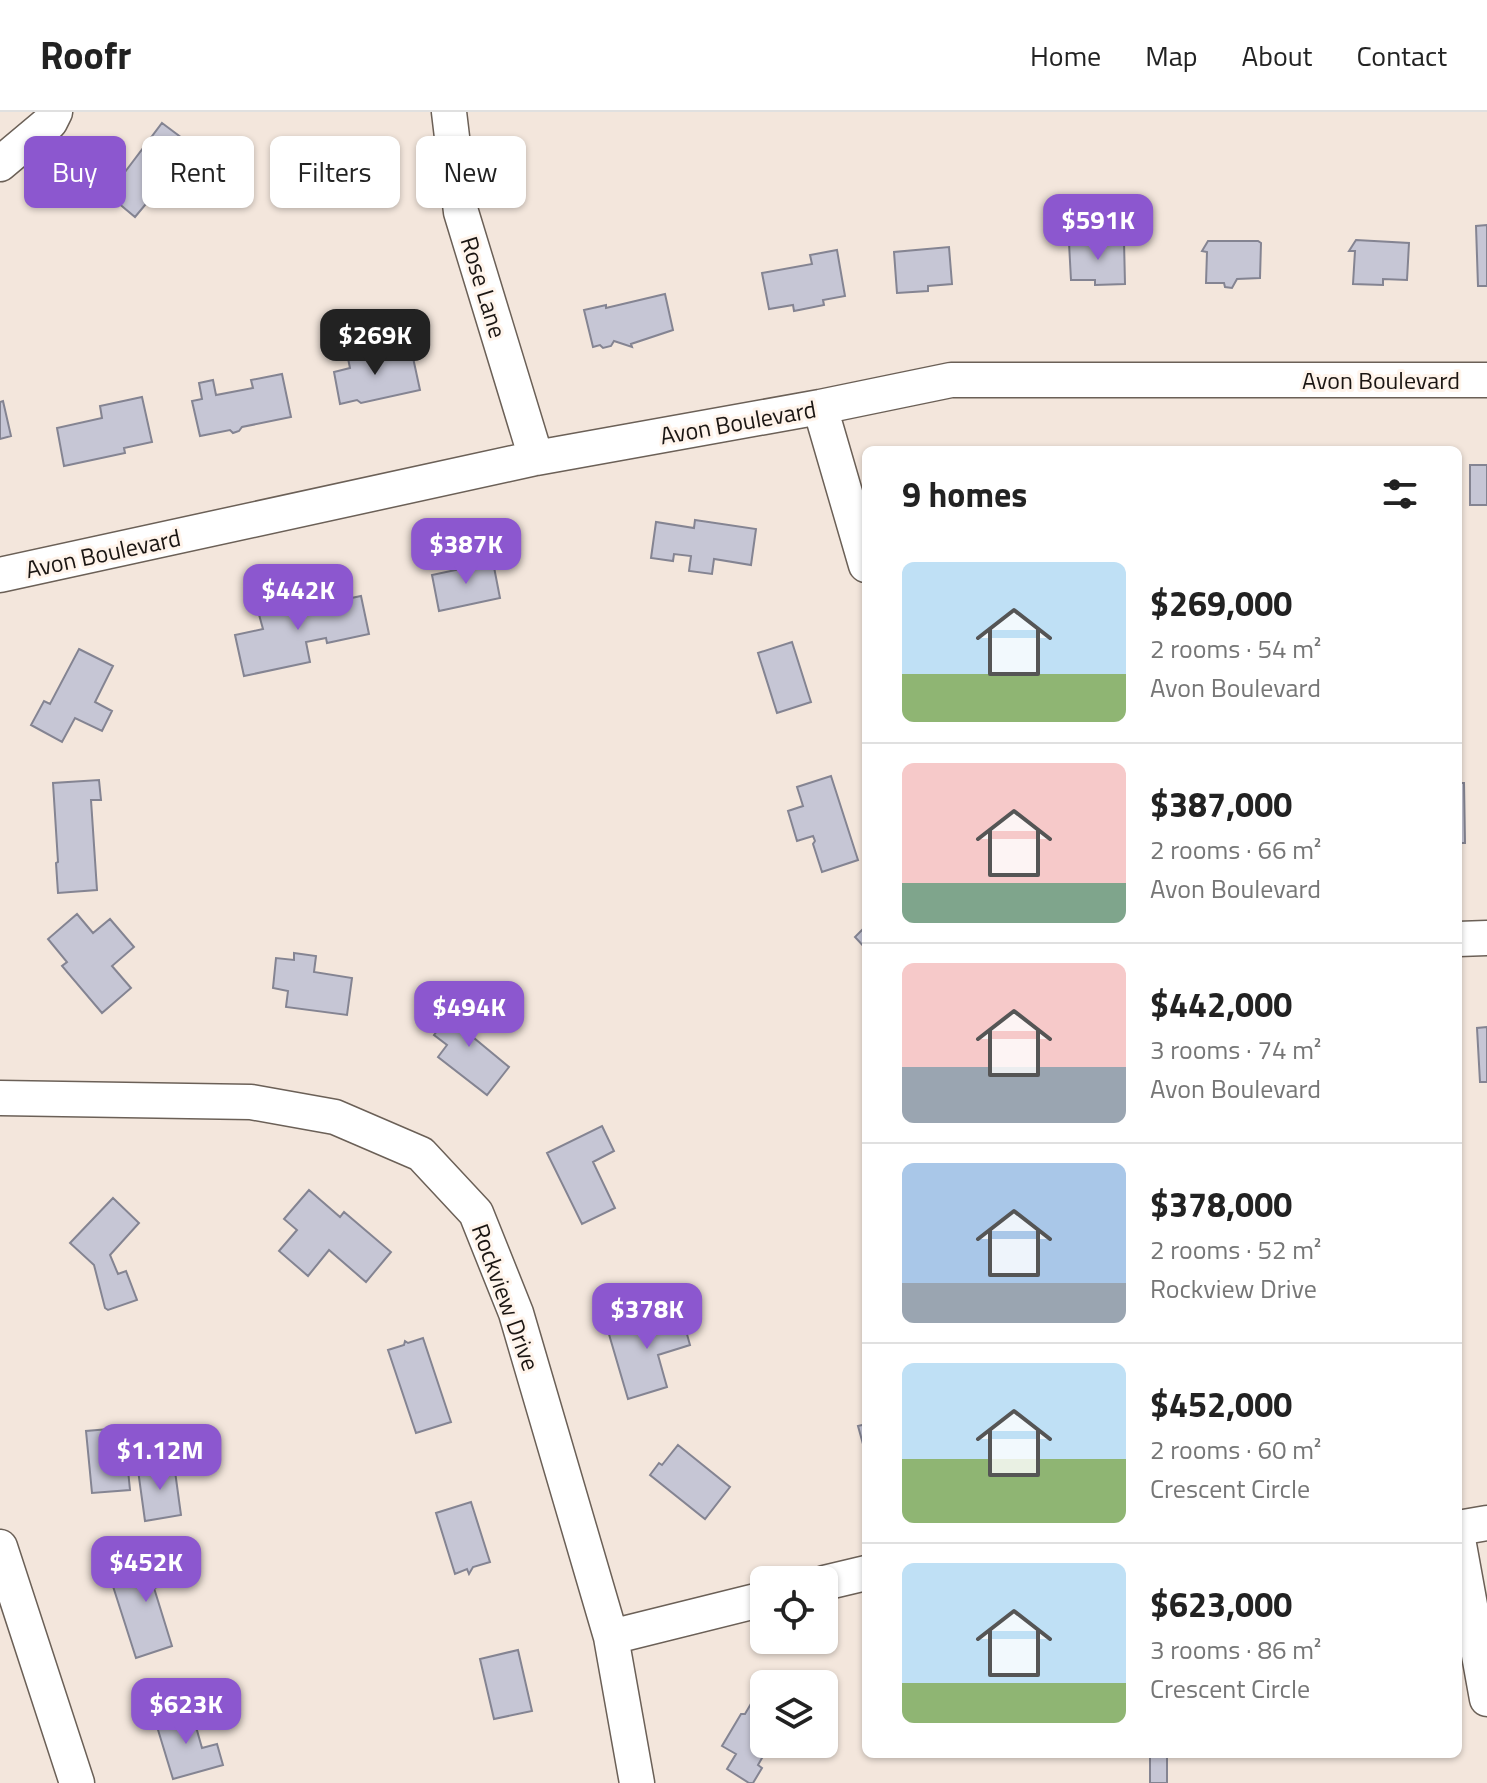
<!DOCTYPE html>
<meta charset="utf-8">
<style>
:root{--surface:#fff;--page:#f6f6f6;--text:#222;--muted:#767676;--line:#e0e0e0;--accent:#8c57cf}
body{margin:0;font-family:"Titillium Web",sans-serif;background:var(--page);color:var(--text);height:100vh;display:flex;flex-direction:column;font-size:30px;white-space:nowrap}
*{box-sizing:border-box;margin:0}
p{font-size:26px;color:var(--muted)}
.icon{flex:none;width:44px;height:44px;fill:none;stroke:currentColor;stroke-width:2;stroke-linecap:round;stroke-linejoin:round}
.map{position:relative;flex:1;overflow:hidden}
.details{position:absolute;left:862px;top:334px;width:600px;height:1312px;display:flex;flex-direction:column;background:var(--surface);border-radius:12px;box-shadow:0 2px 6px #0004}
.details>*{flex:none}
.banner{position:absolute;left:24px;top:24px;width:718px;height:72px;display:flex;gap:16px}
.buttons{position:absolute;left:750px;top:1454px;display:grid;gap:16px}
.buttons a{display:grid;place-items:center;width:88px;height:88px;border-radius:12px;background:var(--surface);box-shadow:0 2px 6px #0004;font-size:40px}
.price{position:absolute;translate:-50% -68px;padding:0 18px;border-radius:16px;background:var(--accent);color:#fff;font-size:26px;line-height:52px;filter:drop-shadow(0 2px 4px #0008)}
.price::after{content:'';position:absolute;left:50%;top:48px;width:24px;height:18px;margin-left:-12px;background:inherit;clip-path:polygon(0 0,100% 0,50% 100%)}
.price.current{background:#222;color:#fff}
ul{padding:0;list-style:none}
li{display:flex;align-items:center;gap:24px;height:200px;padding:0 40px}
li+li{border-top:2px solid var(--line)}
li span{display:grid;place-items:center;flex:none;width:224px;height:160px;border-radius:12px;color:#555}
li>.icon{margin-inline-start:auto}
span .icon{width:96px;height:96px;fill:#fffc;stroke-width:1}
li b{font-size:34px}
h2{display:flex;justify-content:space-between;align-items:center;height:96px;padding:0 40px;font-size:34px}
.tag{padding:0 28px;border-radius:12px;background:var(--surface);box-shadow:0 2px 6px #0004;font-size:28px;line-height:72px}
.tag.current{background:var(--accent);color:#fff}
header{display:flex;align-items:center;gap:48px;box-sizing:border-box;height:112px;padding:0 40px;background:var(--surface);border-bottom:2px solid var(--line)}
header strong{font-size:38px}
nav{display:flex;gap:44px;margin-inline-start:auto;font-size:28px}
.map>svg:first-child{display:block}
.building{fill:#c6c6d5;stroke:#848492;stroke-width:2}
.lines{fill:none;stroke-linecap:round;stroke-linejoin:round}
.street-casing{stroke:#6b6057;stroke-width:37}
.street{stroke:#fff;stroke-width:34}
.labels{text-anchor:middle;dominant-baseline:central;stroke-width:6;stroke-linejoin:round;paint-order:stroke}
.street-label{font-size:24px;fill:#1b1613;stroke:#fff4eb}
</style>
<header>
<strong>Roofr</strong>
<nav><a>Home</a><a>Map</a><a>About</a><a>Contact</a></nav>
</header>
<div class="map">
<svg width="1487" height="1671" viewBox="0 0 1487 1671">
<rect width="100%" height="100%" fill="#f3e6dc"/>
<path class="building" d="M162,11L190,32L175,53L189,64L168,89L155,81L135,105L111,85L125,60Z
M1487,113V174H1478L1476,114Z
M1356,128L1409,131L1407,168L1383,167V173L1353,172L1355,139H1349Z
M1124,129L1125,172L1095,173V168H1071L1069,131Z
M1208,129H1258L1261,131L1260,166L1237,167L1232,176L1225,175L1224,171H1206L1207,140L1202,139Z
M949,135L952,172L928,174V179L897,181L894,140Z
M837,138L845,184L823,188L824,193L794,199L793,193L769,197L762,161L812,152L810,143Z
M665,182L673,218L631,232L632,235L614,229L611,234L603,236L600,233L593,235L584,198L606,193V196Z
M369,232L373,249L412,241L420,278L361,291L357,288L340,292L334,260L350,256L346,237Z
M282,262L291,305L242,315L239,319L233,321L230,318L200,324L192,289L202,287L199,271L213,268L216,283L253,276L251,268Z
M142,285L152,330L124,336L125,341L64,354L57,316L102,306L100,294Z
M3,289L11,324L0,327V290Z
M1470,353H1487V393H1470Z
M695,408L756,417L751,453L714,447L712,462L689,459L691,444L674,442L673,449L651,446L656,410L694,416Z
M493,450L500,486L439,499L432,463Z
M361,484L369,522L327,531L326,526L306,530L310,550L244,564L235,523L263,517L258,499L284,493L283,488L296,485L297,491L322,485L323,492Z
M792,530L811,590L777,601L758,541Z
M79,537L113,554L95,590L112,599L102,619L75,606L62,630L31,613L44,589L50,592Z
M831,664L858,748L822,760L813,732L815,729L813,724L797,729L788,699L803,694L797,675Z
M99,668L101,688H91L97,778L58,781L56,751L58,750L53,671Z
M1458,671H1464L1465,731H1458Z
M77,802L93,821L110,807L134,835L112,854L131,876L102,901L62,854L67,850L48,827Z
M866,814V837L855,825Z
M294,841L316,844L314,860L352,866L347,903L286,895L288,879L273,876L276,846L294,848Z
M463,886L483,902L468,921L509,955L487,983L438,945L447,933L434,923Z
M1487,915V970H1480L1477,916Z
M602,1014L614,1039L593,1050L615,1096L582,1112L547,1041Z
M309,1078L340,1105L344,1100L391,1140L366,1170L329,1138L308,1164L279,1139L297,1118L284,1107Z
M113,1086L139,1111L110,1143L118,1162L126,1159L137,1188L108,1198L105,1196L94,1153L70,1131Z
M680,1197L690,1233L658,1243L667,1275L628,1287L608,1219Z
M423,1226L451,1310L416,1321L388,1238L404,1233L405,1229L408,1231Z
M866,1312V1343L858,1314Z
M121,1316L122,1338H126L130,1378L92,1381L86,1319Z
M678,1333L730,1375L705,1407L650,1363L659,1351L662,1353Z
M174,1352L181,1403L145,1409L138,1358Z
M471,1390L490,1450L473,1455L469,1462L467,1457L455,1462L436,1401Z
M177,1443L185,1466L154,1476L172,1534L136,1546L110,1465Z
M518,1538L532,1599L494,1607L480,1547Z
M756,1583L764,1587V1632H770L758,1653L762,1656L753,1671H749L727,1657L736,1642L722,1634L741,1602H745Z
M191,1597L202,1636L217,1632L223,1653L173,1667L155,1608Z
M1150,1642H1167V1671H1150Z"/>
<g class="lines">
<g class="street-casing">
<path id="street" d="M449,0L461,100L536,346
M0,52L50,10L55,0
M820,295L866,453
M0,463L536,346L820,295L951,268H1487
M1458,827L1487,826
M0,986L251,990L335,1005L421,1042L476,1101L516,1201L611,1525L637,1671
M1458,1416L1487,1411
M1458,1427L1487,1587
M0,1435L77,1671
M824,1471L866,1461
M611,1525L764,1487"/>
</g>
<use href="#street" class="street"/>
</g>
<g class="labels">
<g class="street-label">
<text transform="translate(484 175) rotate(73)">Rose Lane</text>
<text x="1381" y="268">Avon Boulevard</text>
<text transform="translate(738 310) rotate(-10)">Avon Boulevard</text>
<text transform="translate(103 441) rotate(-12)">Avon Boulevard</text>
<text transform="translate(506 1185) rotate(70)">Rockview Drive</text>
</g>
</g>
</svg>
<div class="buttons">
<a><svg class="icon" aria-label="locate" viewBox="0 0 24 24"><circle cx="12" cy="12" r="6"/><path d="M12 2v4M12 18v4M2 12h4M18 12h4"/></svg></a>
<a><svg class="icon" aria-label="layers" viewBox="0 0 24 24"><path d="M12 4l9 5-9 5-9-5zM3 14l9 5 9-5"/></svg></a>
</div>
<b class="price" style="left:1098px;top:150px">$591K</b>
<b class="price current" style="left:375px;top:265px">$269K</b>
<b class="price" style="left:466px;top:474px">$387K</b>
<b class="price" style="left:298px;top:520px">$442K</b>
<b class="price" style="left:469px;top:937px">$494K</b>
<b class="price" style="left:647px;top:1239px">$378K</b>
<b class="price" style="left:160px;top:1380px">$1.12M</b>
<b class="price" style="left:146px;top:1492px">$452K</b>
<b class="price" style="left:186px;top:1634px">$623K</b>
<div class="banner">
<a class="tag current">Buy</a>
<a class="tag">Rent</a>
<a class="tag">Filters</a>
<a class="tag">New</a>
</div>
<section class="details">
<h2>9 homes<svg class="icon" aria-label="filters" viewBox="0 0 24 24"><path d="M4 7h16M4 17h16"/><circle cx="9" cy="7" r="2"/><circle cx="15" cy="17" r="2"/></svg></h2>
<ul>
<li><span style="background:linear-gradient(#bfe0f5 70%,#8fb573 0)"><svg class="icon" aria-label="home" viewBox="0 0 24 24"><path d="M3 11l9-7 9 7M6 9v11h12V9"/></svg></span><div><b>$269,000</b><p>2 rooms · 54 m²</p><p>Avon Boulevard</p></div></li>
<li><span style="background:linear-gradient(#f6c9c9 75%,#7fa58c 0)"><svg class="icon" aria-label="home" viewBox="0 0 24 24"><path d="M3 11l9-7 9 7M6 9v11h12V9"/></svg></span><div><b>$387,000</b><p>2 rooms · 66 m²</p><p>Avon Boulevard</p></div></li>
<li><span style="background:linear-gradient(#f6c9c9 65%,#9aa5b1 0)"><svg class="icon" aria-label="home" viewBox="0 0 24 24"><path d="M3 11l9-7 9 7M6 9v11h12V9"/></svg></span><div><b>$442,000</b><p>3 rooms · 74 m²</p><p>Avon Boulevard</p></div></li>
<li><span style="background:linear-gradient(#a9c7e8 75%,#9aa5b1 0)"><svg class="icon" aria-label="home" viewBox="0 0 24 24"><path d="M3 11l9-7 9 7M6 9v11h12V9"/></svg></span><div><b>$378,000</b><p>2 rooms · 52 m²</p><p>Rockview Drive</p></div></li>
<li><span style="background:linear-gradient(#bfe0f5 60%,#8fb573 0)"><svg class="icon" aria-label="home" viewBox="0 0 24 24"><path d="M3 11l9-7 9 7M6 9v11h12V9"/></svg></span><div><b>$452,000</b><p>2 rooms · 60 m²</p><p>Crescent Circle</p></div></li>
<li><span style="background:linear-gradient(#bfe0f5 75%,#8fb573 0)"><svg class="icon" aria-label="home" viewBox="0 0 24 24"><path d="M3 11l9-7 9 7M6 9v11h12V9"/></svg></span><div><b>$623,000</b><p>3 rooms · 86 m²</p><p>Crescent Circle</p></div></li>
</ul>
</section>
</div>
